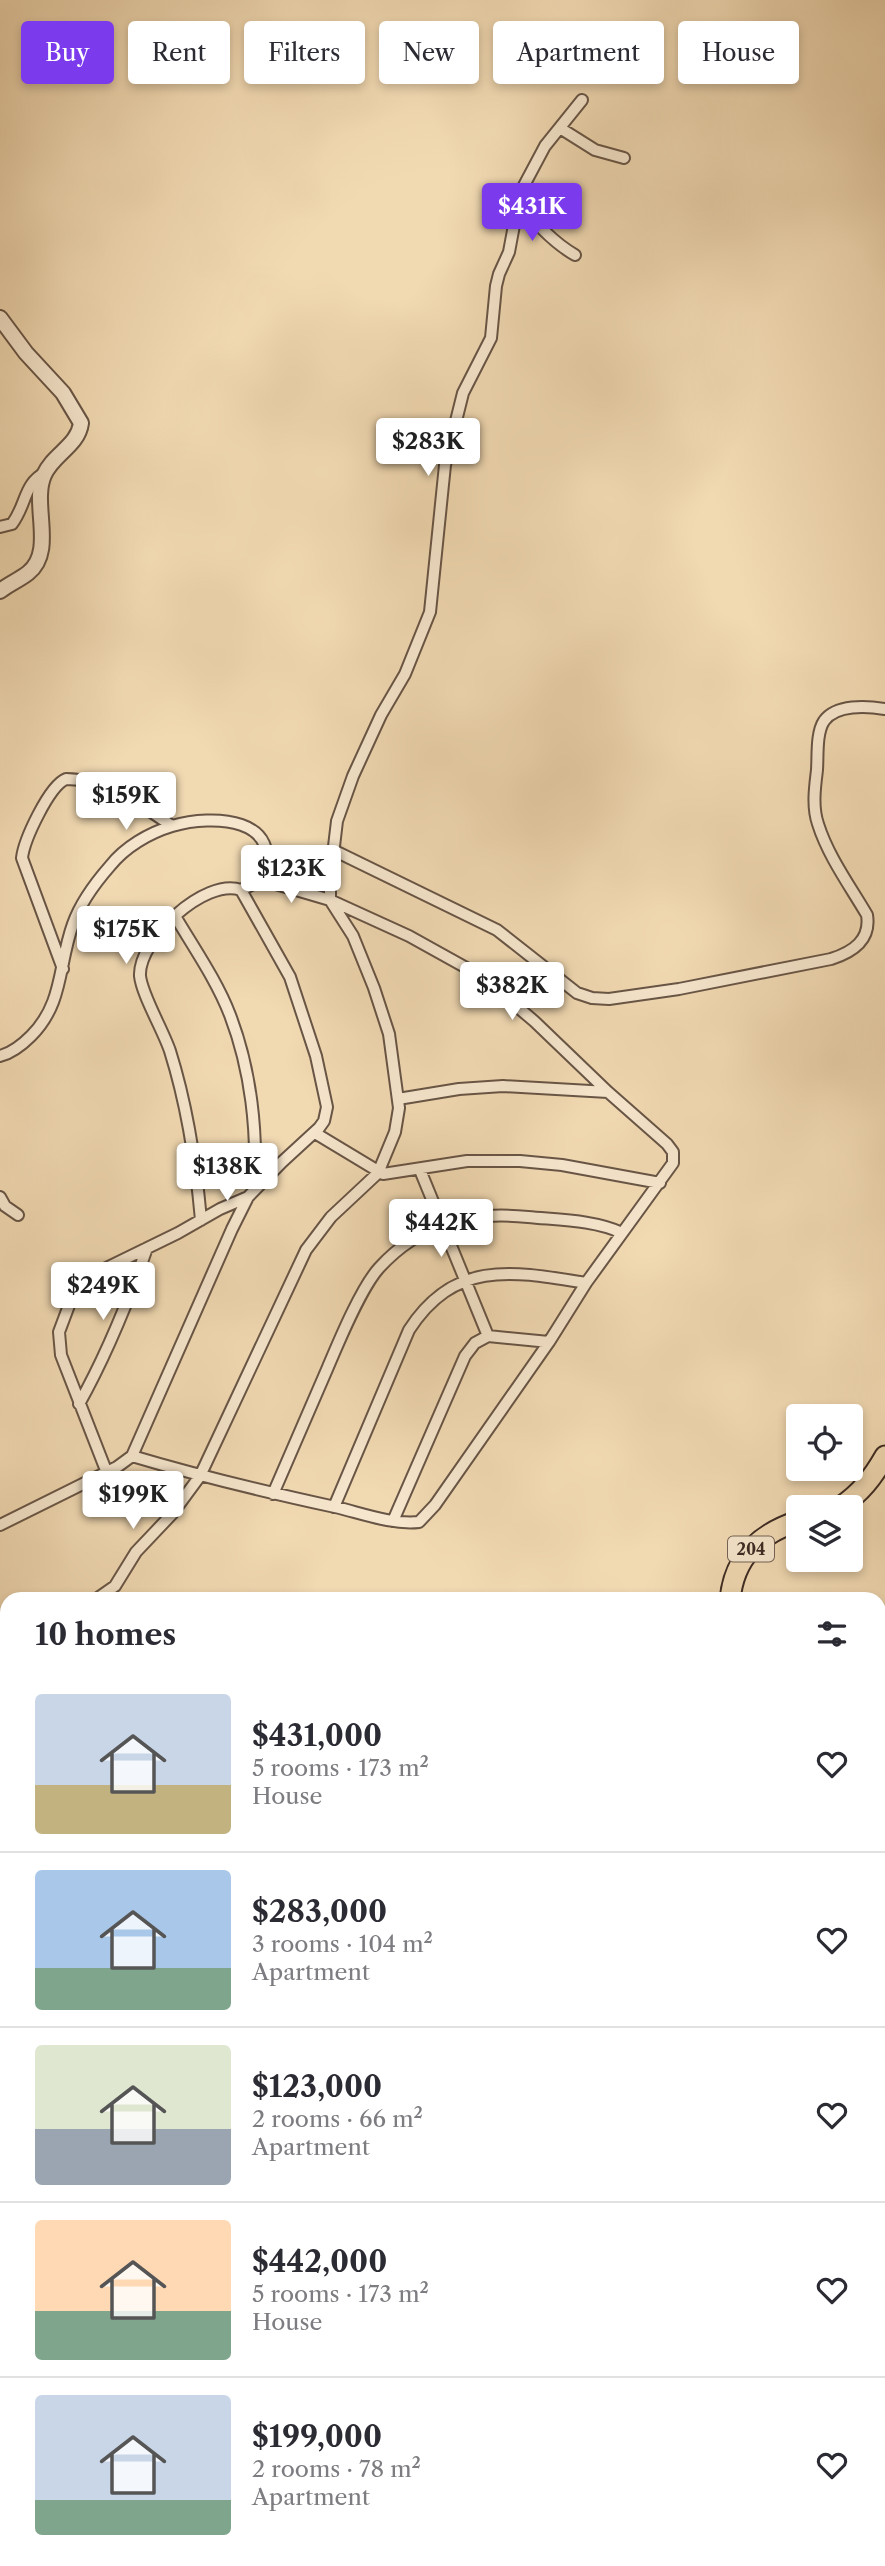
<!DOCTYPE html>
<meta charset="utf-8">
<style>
:root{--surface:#fff;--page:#f2f2f3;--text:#2b2b33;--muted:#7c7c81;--line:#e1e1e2;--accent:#7c3aed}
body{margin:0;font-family:"Libre Caslon Text",serif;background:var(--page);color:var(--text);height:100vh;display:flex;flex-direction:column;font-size:26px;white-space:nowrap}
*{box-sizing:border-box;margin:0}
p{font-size:23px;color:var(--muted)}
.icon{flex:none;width:38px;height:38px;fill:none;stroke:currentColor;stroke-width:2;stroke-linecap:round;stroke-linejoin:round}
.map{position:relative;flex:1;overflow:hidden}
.side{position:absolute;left:0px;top:1592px;width:886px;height:975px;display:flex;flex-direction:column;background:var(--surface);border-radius:21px 21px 0 0;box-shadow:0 4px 10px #0003}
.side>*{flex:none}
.top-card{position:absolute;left:21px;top:21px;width:844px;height:63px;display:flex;gap:14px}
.tools{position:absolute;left:786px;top:1404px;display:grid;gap:14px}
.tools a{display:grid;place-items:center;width:77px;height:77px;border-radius:7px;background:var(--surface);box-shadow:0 4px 10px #0003;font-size:35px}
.price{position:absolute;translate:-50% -60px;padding:0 16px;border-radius:7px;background:#fff;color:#222;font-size:23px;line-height:46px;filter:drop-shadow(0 2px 4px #0008)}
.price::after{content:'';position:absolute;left:50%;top:42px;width:21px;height:16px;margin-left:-10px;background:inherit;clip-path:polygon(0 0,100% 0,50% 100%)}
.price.on{background:var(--accent);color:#fff}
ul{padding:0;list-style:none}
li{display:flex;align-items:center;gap:21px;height:175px;padding:0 35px}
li+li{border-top:2px solid var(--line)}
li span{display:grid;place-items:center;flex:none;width:196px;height:140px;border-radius:7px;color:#555}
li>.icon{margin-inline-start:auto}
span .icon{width:84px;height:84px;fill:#fffc;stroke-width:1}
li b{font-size:30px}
h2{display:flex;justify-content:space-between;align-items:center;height:84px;padding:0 35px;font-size:30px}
.chip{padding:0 24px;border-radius:7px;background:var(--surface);box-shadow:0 4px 10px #0003;font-size:24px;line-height:63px}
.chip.on{background:var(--accent);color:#fff}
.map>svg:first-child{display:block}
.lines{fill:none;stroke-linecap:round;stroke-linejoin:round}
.minor-casing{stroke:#685546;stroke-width:14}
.tertiary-casing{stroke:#685546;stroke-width:18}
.secondary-casing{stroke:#3b2922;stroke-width:19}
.trunk-casing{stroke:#3b2922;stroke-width:23}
.minor{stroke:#f6e6cd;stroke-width:10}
.tertiary{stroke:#f6e6cd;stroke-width:14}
.secondary{stroke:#f6e6cd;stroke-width:16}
.trunk{stroke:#f1d9b2;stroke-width:19}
.labels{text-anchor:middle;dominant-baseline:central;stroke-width:5;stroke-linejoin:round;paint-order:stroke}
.shield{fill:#f6e6cd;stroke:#736255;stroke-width:2}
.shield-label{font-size:16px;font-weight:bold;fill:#3b2922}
</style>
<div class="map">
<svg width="885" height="2566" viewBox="0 0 885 2566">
<rect width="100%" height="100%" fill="#f1d9b2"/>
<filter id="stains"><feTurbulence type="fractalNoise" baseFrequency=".00286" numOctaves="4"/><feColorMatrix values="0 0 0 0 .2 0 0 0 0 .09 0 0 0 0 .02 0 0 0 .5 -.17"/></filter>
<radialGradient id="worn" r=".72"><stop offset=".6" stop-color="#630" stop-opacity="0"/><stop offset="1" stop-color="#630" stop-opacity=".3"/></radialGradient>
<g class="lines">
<g class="minor-casing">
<path id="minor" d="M560,128L595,150L624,158
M518,200C534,222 551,241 575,255
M0,527L12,524C27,504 23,484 46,472
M333,850L497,930L577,993L592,998L609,999L679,989L831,959C853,952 871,940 867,915C850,886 828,856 818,824C812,807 815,786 817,770C818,756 816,733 824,721C836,704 867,706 885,709
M175,916C194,948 217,981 230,1015C251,1070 258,1132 254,1190
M63,969L22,858C24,840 49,786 66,779C106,779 140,804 172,826
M0,1056C12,1053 22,1045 31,1036C64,1003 58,965 73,924C80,904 96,882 110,866C125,847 149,833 172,826C213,814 286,817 262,880L241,890
M398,1099L459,1089L503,1086L608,1092
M315,1133L383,1174L467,1161H520L562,1165L660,1183
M420,1170L488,1336
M0,1197L5,1206L18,1215
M79,1404C107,1354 128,1302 147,1248
M132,1456C199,1476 266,1492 335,1507C361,1513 392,1525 419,1522L435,1505L549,1342L586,1283L673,1163V1152L667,1144L608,1092L534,1021L481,976L409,936L330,900L262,880
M107,1473L61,1355L59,1332L74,1292L94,1274L178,1233L220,1209L248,1197
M273,1494C291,1452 309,1410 328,1367C339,1341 361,1288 379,1268C420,1223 469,1211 528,1217C558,1220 595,1220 622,1233
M334,1507L409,1330C455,1259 513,1271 586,1283
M393,1521L465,1356L475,1343L488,1336L549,1342
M0,1525L117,1467L132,1456L232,1229L248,1197L282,1162L319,1128L324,1121L327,1107L316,1056L290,977L241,890C205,877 138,940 140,976C142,995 163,1030 170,1051C187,1105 196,1163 201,1220
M95,1600L115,1586L136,1552L172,1514L200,1476L306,1250L331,1217L378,1173L395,1132L399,1108L389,1034L374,988L353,936L330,900V880L337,821L353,776L381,715L405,674L430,612L445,465L463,393L491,338L496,286L499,274L509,252L520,193L545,146L582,100
M0,1655L7,1651
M0,1827L7,1820
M878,1918L885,1921
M0,2043L7,2033"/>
</g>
<g class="tertiary-casing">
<path id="tertiary" d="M0,318L26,353L63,393L81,423C78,446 53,454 44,475C31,504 56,551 28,573C19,580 9,584 0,591"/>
</g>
<g class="secondary-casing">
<path id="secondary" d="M0,2166L7,2161"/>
</g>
<g class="trunk-casing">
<path id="trunk" d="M840,1507C861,1493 873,1477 885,1456
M730,1600C734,1557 759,1534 798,1521
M0,1726L7,1728"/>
</g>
<use href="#minor" class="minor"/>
<use href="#tertiary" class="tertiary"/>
<use href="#secondary" class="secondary"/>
<use href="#trunk" class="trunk"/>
</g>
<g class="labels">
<rect class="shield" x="728" y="1536.5" width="46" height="25" rx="5"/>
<g class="shield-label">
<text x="751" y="1549">204</text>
</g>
</g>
<rect width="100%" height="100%" filter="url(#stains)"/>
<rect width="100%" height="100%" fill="url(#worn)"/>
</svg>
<div class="tools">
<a><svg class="icon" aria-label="locate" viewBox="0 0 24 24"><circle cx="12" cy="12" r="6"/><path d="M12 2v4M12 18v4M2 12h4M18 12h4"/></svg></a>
<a><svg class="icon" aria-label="layers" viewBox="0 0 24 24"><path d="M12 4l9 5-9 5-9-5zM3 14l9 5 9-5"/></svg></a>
</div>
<b class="price on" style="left:532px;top:243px">$431K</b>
<b class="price" style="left:428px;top:478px">$283K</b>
<b class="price" style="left:126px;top:832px">$159K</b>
<b class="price" style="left:291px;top:905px">$123K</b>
<b class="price" style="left:126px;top:966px">$175K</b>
<b class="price" style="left:512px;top:1022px">$382K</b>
<b class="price" style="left:227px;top:1203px">$138K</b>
<b class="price" style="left:441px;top:1259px">$442K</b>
<b class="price" style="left:103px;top:1322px">$249K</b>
<b class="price" style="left:133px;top:1531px">$199K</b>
<div class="top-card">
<a class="chip on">Buy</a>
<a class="chip">Rent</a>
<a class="chip">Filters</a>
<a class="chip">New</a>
<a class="chip">Apartment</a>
<a class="chip">House</a>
</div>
<section class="side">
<h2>10 homes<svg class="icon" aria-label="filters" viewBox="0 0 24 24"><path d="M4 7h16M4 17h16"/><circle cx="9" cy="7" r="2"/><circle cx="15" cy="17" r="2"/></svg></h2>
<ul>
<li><span style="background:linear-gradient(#c9d6e8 65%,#c2b280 0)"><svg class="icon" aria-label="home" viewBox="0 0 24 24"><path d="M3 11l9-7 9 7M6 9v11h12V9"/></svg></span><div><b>$431,000</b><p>5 rooms · 173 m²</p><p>House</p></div><svg class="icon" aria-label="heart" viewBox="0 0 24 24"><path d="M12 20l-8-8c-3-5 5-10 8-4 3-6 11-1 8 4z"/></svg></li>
<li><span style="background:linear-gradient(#a9c7e8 70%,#7fa58c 0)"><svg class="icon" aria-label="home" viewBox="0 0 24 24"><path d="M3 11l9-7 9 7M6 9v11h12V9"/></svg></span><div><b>$283,000</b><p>3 rooms · 104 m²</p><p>Apartment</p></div><svg class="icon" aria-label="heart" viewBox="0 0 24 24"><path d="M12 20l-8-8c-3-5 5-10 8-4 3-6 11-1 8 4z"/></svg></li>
<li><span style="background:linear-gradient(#dfe7d0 60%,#9aa5b1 0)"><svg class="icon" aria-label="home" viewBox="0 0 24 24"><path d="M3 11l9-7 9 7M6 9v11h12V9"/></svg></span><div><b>$123,000</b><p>2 rooms · 66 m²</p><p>Apartment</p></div><svg class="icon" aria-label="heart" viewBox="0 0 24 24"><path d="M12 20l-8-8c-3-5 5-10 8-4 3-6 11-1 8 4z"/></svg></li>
<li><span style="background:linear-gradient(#ffd9b3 65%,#7fa58c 0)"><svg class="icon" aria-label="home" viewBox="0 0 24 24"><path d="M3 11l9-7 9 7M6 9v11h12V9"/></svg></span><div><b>$442,000</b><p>5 rooms · 173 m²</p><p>House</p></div><svg class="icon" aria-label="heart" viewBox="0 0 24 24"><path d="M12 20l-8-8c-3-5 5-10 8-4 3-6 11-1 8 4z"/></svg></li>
<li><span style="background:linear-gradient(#c9d6e8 75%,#7fa58c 0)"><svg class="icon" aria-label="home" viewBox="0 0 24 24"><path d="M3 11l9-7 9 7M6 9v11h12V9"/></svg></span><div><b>$199,000</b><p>2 rooms · 78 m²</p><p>Apartment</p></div><svg class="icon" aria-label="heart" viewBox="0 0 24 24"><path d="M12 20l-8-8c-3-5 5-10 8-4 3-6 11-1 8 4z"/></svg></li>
</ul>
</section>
</div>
